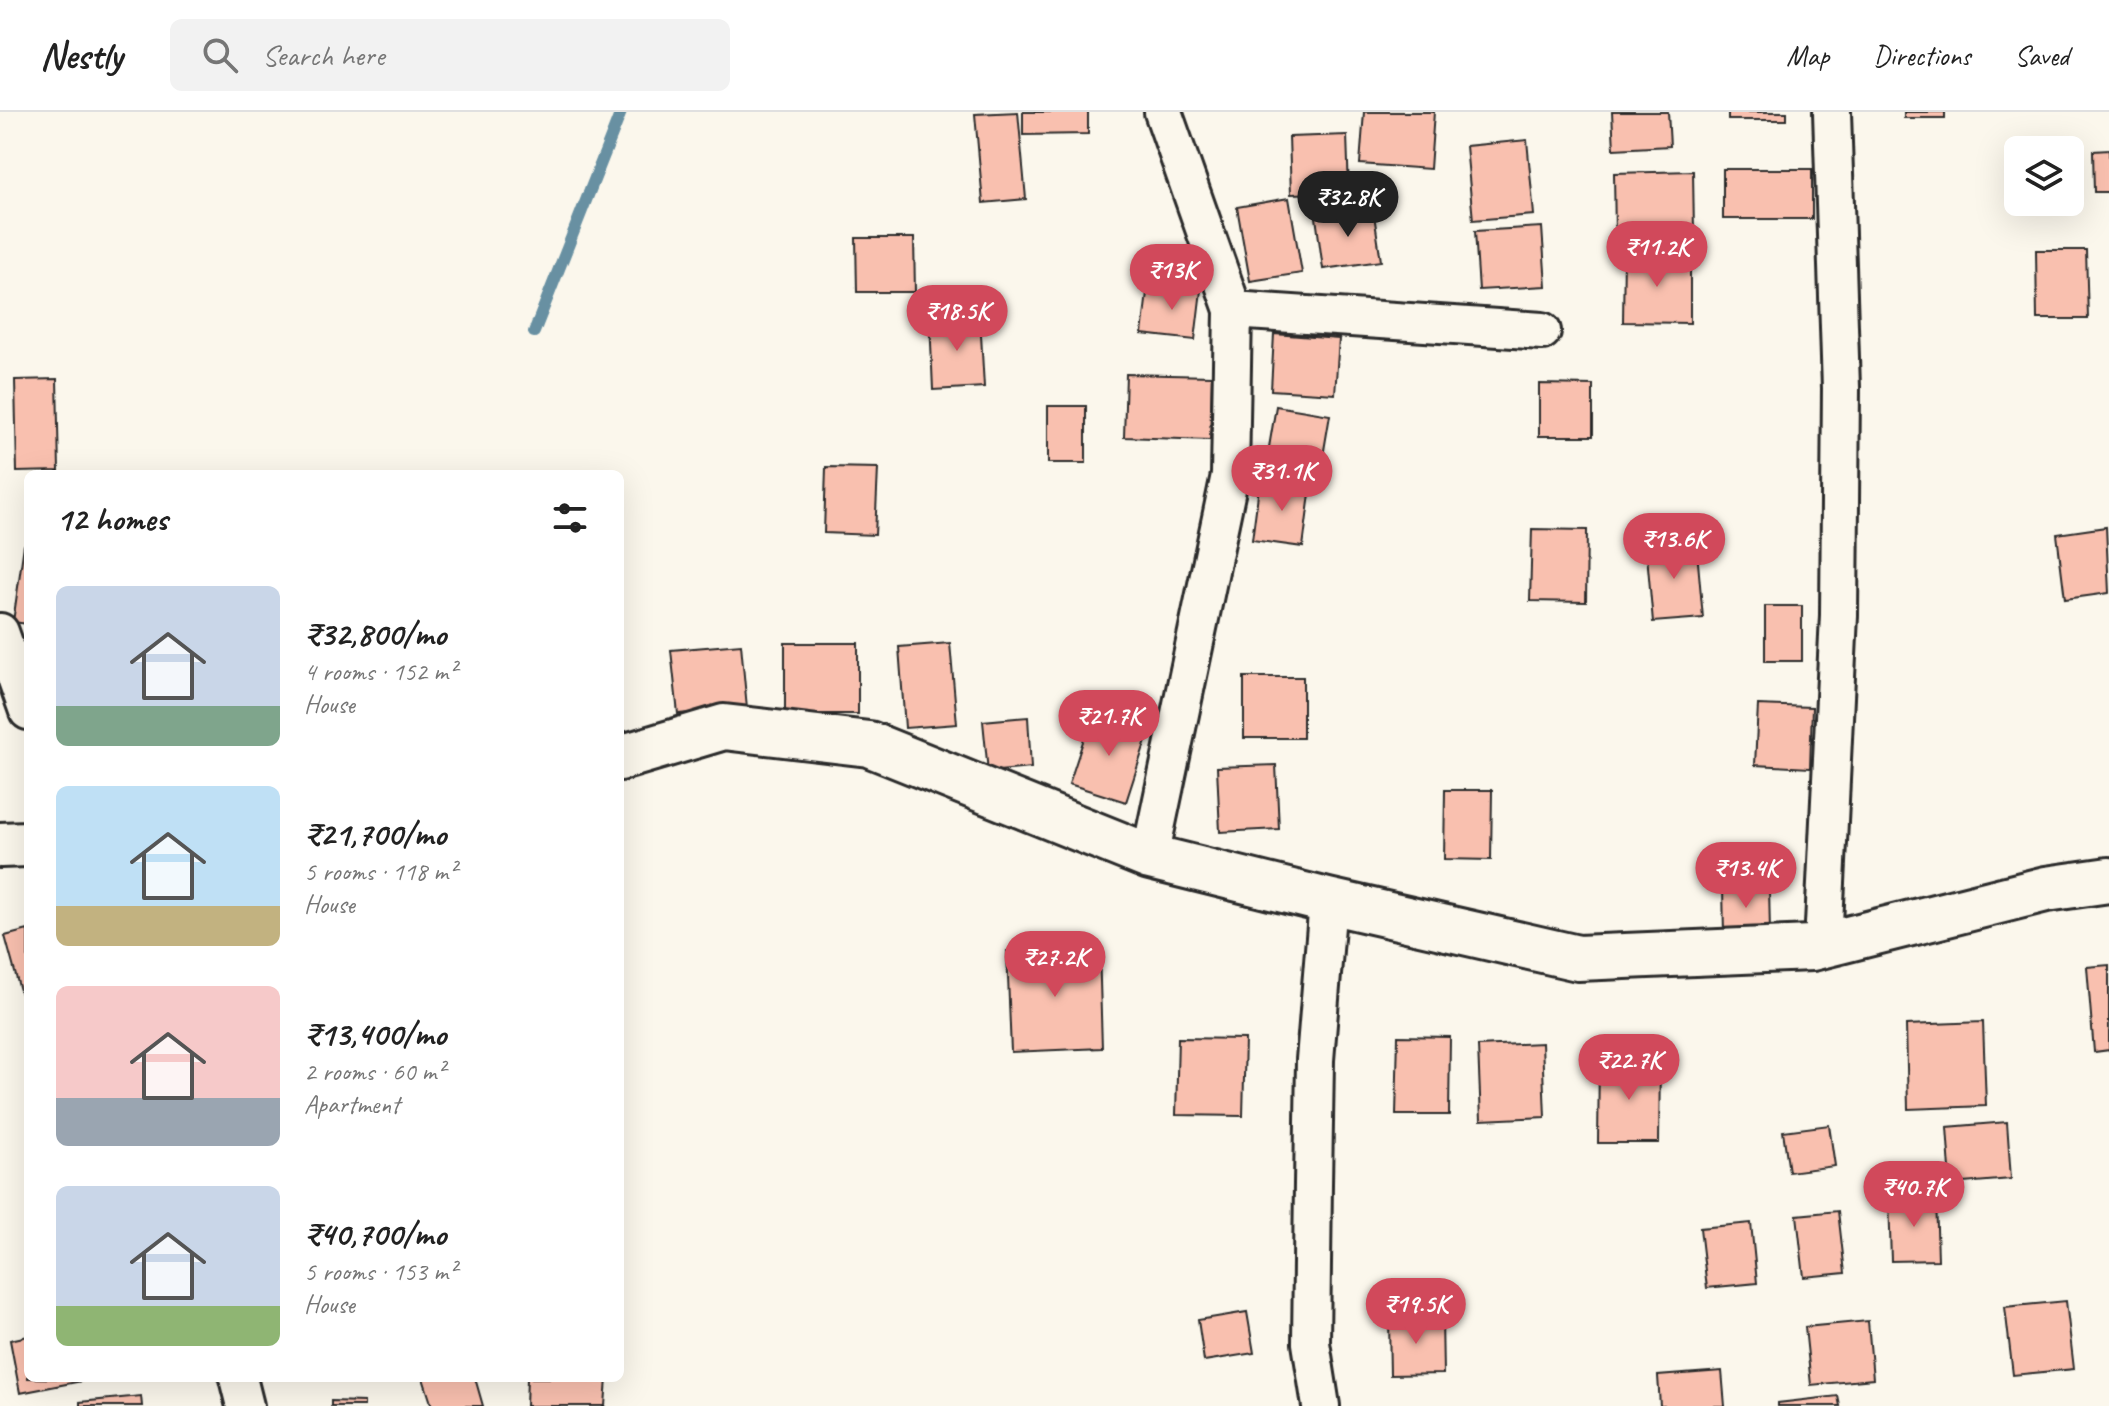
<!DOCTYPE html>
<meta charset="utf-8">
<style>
:root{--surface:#fff;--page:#f2f2f2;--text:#222;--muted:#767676;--line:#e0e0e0;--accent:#d1495b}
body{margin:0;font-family:Caveat,sans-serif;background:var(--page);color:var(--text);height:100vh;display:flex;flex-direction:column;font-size:30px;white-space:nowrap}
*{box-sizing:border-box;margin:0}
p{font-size:26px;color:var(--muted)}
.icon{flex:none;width:44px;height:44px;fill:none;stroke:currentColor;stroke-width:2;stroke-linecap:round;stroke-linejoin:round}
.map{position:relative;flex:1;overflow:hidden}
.side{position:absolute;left:24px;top:358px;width:600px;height:912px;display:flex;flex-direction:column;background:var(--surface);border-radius:12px;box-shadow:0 8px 32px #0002}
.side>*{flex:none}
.tools{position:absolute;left:2004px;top:24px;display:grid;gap:16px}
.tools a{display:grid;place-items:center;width:80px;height:80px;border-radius:12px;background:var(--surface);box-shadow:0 8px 32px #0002;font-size:40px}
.price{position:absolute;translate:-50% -68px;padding:0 18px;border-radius:28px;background:var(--accent);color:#fff;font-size:26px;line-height:52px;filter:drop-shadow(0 2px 4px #0008)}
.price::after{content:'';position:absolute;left:50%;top:48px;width:24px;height:18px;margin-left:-12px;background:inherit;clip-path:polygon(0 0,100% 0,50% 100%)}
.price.selected{background:#222;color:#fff}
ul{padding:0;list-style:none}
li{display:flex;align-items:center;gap:24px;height:200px;padding:0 32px}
li span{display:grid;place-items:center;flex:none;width:224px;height:160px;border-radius:12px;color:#555}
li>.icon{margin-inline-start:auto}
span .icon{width:96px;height:96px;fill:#fffc;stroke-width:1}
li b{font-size:34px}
h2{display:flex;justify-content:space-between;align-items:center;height:96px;padding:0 32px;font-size:34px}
header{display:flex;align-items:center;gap:48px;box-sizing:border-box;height:112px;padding:0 40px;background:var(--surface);border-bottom:2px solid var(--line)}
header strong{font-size:38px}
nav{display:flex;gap:44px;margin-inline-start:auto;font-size:28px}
.search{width:560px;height:72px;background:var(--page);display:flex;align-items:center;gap:20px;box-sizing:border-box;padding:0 28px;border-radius:12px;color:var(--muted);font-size:30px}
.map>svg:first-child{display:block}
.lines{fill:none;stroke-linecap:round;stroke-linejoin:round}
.stream{stroke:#6790a2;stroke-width:12}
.building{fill:#f9c0af;stroke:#2b2b2b;stroke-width:2}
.minor-casing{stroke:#2b2b2b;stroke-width:42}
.tertiary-casing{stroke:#2b2b2b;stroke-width:50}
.minor{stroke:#fbf7ec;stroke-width:36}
.tertiary{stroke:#fbf7ec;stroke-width:44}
</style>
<header>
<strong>Nestly</strong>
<div class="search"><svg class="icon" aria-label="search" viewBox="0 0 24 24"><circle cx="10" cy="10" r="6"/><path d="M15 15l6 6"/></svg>Search here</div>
<nav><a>Map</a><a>Directions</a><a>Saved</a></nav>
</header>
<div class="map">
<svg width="2109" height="1294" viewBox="0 0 2109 1294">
<rect width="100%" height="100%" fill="#fbf7ec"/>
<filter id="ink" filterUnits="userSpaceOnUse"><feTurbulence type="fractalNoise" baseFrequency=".0125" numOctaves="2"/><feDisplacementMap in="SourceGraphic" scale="16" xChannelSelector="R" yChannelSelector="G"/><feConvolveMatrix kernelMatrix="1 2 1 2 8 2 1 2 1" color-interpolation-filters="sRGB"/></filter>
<g filter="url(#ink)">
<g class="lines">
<path class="stream" d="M534,220L621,0"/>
</g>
<path class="building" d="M1018,0L1026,87L983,91L975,2Z
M1023,0H1088V22L1023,23Z
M1364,0H1434L1430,57L1360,52Z
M1612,0H1668L1670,34L1614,37Z
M1728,0H1787V8H1728Z
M1904,0H1945V6H1904Z
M1347,23L1349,80L1291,82L1289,25Z
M1527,28L1534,103L1473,108L1466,34Z
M2109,38V80H2094L2093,39Z
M1723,57H1812V107H1723Z
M1693,59L1694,121L1615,123L1614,61Z
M1289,86L1302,161L1250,169L1237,95Z
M1373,96L1381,149L1323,157L1316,105Z
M1542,115L1546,174L1479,178L1475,119Z
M856,126H914L915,180H857Z
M2036,138H2086L2088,207H2037Z
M1624,142L1690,144V211L1623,210Z
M1148,172L1201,178L1195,228L1142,222Z
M980,205L984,275L933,278L930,207Z
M1274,222L1339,227L1335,282L1271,278Z
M1126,262L1212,264L1210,328L1124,325Z
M57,267L59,359L17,360L15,268Z
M1539,272L1593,273V324H1539Z
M1048,294H1086V351H1048Z
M1276,294L1330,303L1321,356L1267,347Z
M826,355L878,356L875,423L824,421Z
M1260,367L1311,374L1303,435L1252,428Z
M2106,415L2109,481L2065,487L2057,422Z
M1532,417L1587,418L1586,490L1530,489Z
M1696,428L1703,506L1653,510L1646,432Z
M24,433H28V512L13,510Z
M1765,494H1802V549H1765Z
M785,531H858V602H785Z
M950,531L957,612L905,616L899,535Z
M741,532L747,596L678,602L671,538Z
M1244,565H1303V626H1244Z
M1758,593L1812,595L1810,656L1755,653Z
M1092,602L1149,619L1126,690L1069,672Z
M1028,605L1031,656L988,660L983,609Z
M1276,653L1279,717L1220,720L1217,655Z
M1445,678H1492L1491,748L1444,747Z
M1769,774L1770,821L1724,822L1723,775Z
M28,818V884L22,886L5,824Z
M1099,835L1102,936L1011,940L1007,839Z
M2109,853V938L2094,940L2087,855Z
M1983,910L1986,994L1908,997L1906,913Z
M1398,924L1450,925L1449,1003H1396Z
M1178,926L1245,927L1243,1004L1176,1003Z
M1542,931L1545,1005L1481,1008L1478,934Z
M1599,948L1660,950L1659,1031H1598Z
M2007,1010L2011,1067L1951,1072L1947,1015Z
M1829,1013L1835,1054L1789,1060L1783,1019Z
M1936,1085L1938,1148L1891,1149L1889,1086Z
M1838,1099L1845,1161L1804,1165L1797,1103Z
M1751,1111L1757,1171L1707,1176L1700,1116Z
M2066,1189L2074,1257L2013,1263L2005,1195Z
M1247,1200L1254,1241L1204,1249L1198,1208Z
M1442,1206L1443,1262L1390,1263L1389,1207Z
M1868,1209L1873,1267L1811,1273L1805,1215Z
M28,1224V1266L92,1267L20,1281L10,1228Z
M1722,1259L1725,1294H1660L1658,1264Z
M423,1266H475L483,1294H432Z
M527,1266H607L605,1294H526Z
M141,1284L142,1294H80V1290Z
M1838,1284L1840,1294H1778V1291Z
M331,1289L364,1290V1294H331Z"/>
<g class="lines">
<g class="minor-casing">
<path id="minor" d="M1233,198L1542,219
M0,520L28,599
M1150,745L1230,363L1233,198L1163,0
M1823,833L1839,503L1841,276L1832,0
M238,1266L245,1294
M1321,1294L1311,1231L1313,1072L1315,948L1328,789"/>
</g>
<g class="tertiary-casing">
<path id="tertiary" d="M620,646L724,615L869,632L1150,745L1328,789L1578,846L1812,836L2046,777L2109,768
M0,733L28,732"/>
</g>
<use href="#minor" class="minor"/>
<use href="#tertiary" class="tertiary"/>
</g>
</g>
</svg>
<div class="tools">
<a><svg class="icon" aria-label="layers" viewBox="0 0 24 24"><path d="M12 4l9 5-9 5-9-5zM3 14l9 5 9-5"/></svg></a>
</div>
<b class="price selected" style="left:1348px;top:127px">₹32.8K</b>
<b class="price" style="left:1657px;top:177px">₹11.2K</b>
<b class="price" style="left:1172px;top:200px">₹13K</b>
<b class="price" style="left:957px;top:241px">₹18.5K</b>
<b class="price" style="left:1282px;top:401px">₹31.1K</b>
<b class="price" style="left:1674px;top:469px">₹13.6K</b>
<b class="price" style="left:1109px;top:646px">₹21.7K</b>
<b class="price" style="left:1746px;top:798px">₹13.4K</b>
<b class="price" style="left:1055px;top:887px">₹27.2K</b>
<b class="price" style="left:1629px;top:990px">₹22.7K</b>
<b class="price" style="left:1914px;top:1117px">₹40.7K</b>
<b class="price" style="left:1416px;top:1234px">₹19.5K</b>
<section class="side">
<h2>12 homes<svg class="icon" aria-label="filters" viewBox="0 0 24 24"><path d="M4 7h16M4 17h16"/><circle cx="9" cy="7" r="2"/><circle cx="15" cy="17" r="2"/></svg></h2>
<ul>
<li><span style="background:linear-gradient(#c9d6e8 75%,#7fa58c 0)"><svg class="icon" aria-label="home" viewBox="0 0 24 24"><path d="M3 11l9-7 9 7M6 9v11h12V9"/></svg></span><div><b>₹32,800/mo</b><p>4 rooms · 152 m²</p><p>House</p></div></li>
<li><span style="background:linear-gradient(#bfe0f5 75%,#c2b280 0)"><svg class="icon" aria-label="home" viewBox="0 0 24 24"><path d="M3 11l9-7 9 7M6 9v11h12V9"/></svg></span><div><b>₹21,700/mo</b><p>5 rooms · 118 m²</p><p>House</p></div></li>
<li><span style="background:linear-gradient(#f6c9c9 70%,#9aa5b1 0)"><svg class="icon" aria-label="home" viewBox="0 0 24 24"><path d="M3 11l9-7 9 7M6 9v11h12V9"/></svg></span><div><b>₹13,400/mo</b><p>2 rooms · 60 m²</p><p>Apartment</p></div></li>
<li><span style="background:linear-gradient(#c9d6e8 75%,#8fb573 0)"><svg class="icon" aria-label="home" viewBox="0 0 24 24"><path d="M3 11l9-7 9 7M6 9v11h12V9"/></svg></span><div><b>₹40,700/mo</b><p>5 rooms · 153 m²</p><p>House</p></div></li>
</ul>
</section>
</div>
